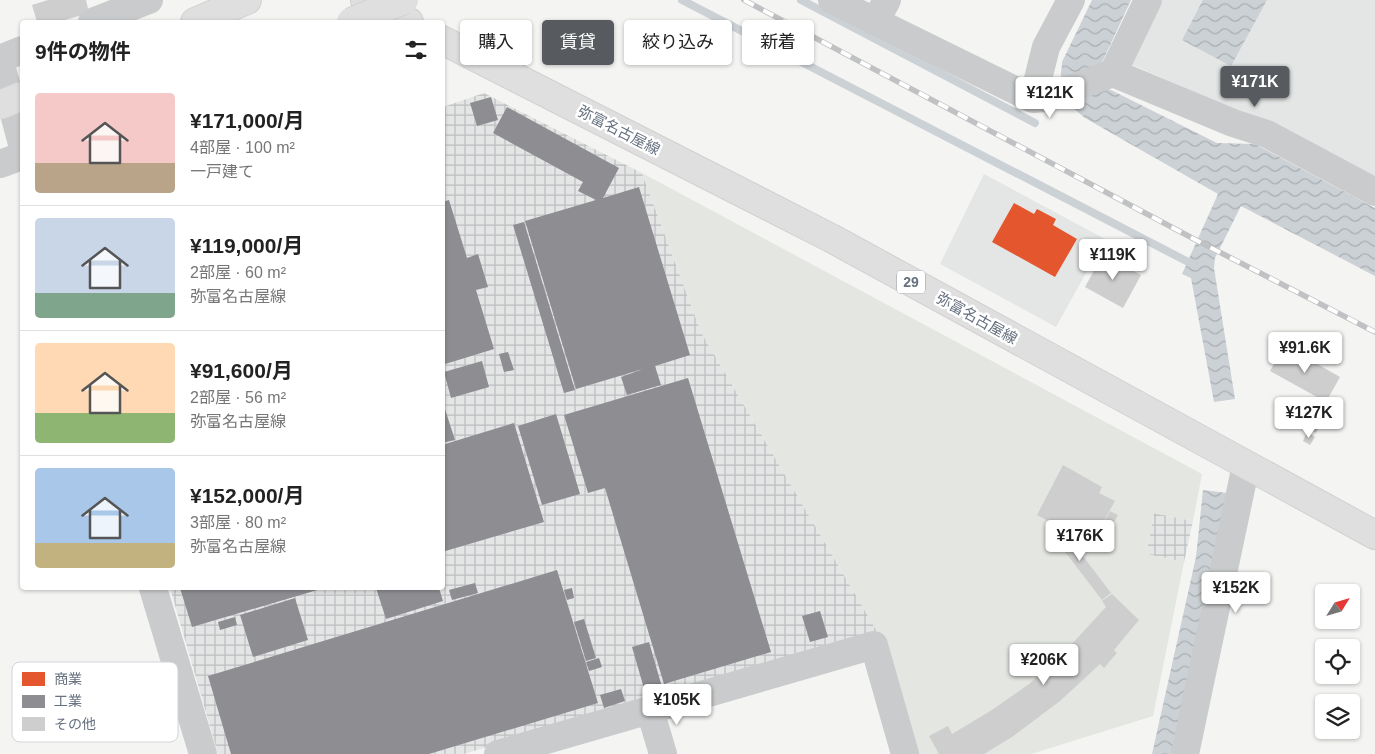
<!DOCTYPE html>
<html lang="ja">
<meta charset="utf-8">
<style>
:root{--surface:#fff;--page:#f6f6f6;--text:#222;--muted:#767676;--line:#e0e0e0;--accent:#575a5e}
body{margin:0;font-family:Helvetica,"Noto Sans JP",sans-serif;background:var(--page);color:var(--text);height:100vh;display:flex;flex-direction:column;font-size:19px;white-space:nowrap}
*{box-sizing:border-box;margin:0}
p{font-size:16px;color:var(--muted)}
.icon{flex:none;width:28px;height:28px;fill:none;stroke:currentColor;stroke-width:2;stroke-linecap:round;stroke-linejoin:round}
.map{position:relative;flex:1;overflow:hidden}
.details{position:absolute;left:20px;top:20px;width:425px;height:570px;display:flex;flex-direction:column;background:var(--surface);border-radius:5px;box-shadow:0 1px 4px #0004}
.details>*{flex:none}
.top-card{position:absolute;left:460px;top:20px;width:475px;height:45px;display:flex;gap:10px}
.needle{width:32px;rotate:53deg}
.tools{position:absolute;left:1315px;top:584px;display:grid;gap:10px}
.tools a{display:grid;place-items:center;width:45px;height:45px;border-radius:5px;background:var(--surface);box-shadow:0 1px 4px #0004;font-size:25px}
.price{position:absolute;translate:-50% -42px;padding:0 11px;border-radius:5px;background:#fff;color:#222;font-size:16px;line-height:32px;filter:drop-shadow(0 1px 2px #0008)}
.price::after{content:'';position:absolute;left:50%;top:30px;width:15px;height:11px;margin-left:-8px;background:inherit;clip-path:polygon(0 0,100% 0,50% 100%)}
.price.active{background:var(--accent);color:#fff}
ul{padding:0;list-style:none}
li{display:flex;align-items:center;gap:15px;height:125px;padding:0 15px}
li+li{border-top:1px solid var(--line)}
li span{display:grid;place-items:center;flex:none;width:140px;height:100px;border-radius:5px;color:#555}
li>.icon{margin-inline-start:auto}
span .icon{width:60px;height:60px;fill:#fffc;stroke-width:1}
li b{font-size:21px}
h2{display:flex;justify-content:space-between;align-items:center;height:60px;padding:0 15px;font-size:21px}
.pill{padding:0 18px;border-radius:5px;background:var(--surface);box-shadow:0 1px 4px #0004;font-size:18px;line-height:45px}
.pill.active{background:var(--accent);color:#fff}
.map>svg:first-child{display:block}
.built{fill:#e4e5e5}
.industrial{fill:url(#industrial-grid)}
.grass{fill:#e3e6e1}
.water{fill:url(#water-waves)}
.shops{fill:#e4572e}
.industry{fill:#8d8d92}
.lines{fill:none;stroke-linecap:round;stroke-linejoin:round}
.stream{stroke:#ccd1d5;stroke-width:8}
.building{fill:#cececf}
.primary-casing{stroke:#d1d1d2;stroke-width:30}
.highway-casing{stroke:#d1d2d2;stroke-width:30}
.street{stroke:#cacbcc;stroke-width:28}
.primary{stroke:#dfdfdf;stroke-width:28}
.highway{stroke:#dfdfdf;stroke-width:28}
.rail-casing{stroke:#c0c1c3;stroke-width:5.5}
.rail{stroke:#fff;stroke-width:4;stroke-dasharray:11;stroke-linecap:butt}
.secondary-bridge-casing{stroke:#d0d0d1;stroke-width:30;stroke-linecap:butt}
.highway-bridge-casing{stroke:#d1d2d2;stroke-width:30;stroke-linecap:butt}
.secondary-bridge{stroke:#dfdfdf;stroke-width:28}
.highway-bridge{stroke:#dfdfdf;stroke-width:28}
.labels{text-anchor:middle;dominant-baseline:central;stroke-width:5;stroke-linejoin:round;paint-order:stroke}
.shield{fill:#fff;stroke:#959ca6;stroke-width:1}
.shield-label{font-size:14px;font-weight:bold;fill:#677180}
.street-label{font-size:15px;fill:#677180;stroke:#fff}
.key{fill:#fff;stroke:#d1d4d9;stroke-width:1}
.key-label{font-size:14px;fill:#677180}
</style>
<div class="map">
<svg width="1375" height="754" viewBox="0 0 1375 754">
<defs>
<pattern id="industrial-grid" width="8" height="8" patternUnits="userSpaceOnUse" patternTransform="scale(1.25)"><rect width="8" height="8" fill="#e4e5e5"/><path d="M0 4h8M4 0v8" fill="none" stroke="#bdbebf"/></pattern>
<pattern id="water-waves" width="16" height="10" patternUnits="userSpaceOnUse" patternTransform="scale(1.25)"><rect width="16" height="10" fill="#ccd1d5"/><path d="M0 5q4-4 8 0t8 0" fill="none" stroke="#a9aeb2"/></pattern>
</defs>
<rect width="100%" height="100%" fill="#f4f4f3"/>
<path class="built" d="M1157,0H1375V181L1270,125L1128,63Z
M984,174L1105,239L1056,327L940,264Z"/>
<path class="industrial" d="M484,93L642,173L701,332L877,631L464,754H218L170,588H442L443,107Z
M1154,513L1193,521L1184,562L1146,554Z"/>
<path class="grass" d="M642,173L1202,474L1193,521L1154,513L1146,554L1184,562L1153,716L1031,754H911L877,631L701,332Z"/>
<path class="water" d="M1092,0H1131L1099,69L1105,87L1217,143L1255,144L1375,208V276L1241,206L1215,258L1214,268L1235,399L1214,402L1191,278L1182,274L1218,194L1085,118C1074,109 1062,98 1061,82C1060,76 1062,69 1062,62Z
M1203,0H1267L1231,66L1182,40Z
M1203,490L1227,493L1174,754H1152L1196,557Z"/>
<path class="shops" d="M1014,203L1034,214L1037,209L1056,219L1053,225L1077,239L1055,277L992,242Z"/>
<path class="industry" d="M491,97L498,120L477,126L470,103Z
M507,107L619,168L603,198L639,187L690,355L655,366L661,385L627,395L621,377L643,369L576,389L525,221L596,200L578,191L583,182L493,133Z
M449,200L467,258L478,254L488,287L476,290L494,349L442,365V202Z
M524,222L575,390L564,393L513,225Z
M508,352L514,370L504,372L499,354Z
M482,361L489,387L451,398L444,372Z
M688,378L771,652L664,684L605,488L588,493L564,415Z
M442,400L455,440L442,443Z
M556,414L580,494L542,505L518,426Z
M514,423L544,522L442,552V445Z
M557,570L598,703L429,754H231L208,676Z
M475,583L478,593L452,600L449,590Z
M180,588H324L192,627Z
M376,588H439L443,601L386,619Z
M572,588L574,598L567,600L564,590Z
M295,598L308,640L253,657L240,615Z
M820,611L828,637L810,642L802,616Z
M235,617L237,625L220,630L218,622Z
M584,619L596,658L586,661L574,622Z
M649,642L662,687L645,692L632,647Z
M599,658L602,667L589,671L586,662Z
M621,689L625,701L604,708L600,695Z"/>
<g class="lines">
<path class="stream" d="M682,0L1196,266
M801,0L1035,123"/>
</g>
<path class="building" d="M48,0H86L89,13L58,22H37L32,5Z
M1103,254L1141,275L1123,308L1085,287Z
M1284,345L1340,377L1326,402L1270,371Z
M1312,421L1320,426L1316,433L1308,429Z
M1307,432L1315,437L1310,445L1303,441Z
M1063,465L1102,487L1099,493L1115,501L1091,544L1037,515Z
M1110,511L1118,515L1107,534L1100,530Z
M1055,526L1064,531L1111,593L1102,600L1049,531Z
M1112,594L1139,620L1114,650L1117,653L1104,668L1100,664L1060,701L1012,737L984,754H939L929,736L948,726L952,734L992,710L1029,684L1058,659L1106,607L1102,601Z"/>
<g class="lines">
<g class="primary-casing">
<path id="primary" d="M365,0L409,22
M442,40L831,238L1375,535"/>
</g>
<g class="highway-casing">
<path id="highway" d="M195,22L247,0"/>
</g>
<path class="street" d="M832,0L1033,99L1046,98L1113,73L1148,0
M92,22L149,0
M875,22L887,0
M0,59L22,50
M0,61L22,144
M1113,73L1233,123L1267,134L1375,192
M1033,99L1046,47L1071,0
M0,164L22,156
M153,588L203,754
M650,710L663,754
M498,754L874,645L905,754
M1185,754L1246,465"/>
<use href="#primary" class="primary"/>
<use href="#highway" class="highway"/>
<g class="rail-casing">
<path id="rail" d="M744,0L1194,239L1375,332"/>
</g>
<use href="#rail" class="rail"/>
<g class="secondary-bridge-casing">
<path id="secondary-bridge" d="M351,22L404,0"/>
</g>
<g class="highway-bridge-casing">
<path id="highway-bridge" d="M0,105L22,96"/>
</g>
<use href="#secondary-bridge" class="secondary-bridge"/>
<use href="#highway-bridge" class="highway-bridge"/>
</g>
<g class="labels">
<rect class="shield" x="897" y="270.5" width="28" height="23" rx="4"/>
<g class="shield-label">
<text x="911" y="282">29</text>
</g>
<g class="street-label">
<text transform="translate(619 130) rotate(27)">弥富名古屋線</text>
<text transform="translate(977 318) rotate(29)">弥富名古屋線</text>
</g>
</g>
<rect x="12" y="662" width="166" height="80" rx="8" class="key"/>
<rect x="22" y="672" width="23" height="14" fill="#e4572e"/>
<rect x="22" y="695" width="23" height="13" fill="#8d8d92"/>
<rect x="22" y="717" width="23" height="14" fill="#cececf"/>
<g class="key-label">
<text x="54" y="684">商業</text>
<text x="54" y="706">工業</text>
<text x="54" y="729">その他</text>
</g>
</svg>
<div class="tools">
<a><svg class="needle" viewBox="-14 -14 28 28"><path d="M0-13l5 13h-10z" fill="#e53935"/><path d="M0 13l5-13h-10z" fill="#767676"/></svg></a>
<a><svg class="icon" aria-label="locate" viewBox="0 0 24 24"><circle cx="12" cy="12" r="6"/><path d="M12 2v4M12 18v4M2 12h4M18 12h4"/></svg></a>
<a><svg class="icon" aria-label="layers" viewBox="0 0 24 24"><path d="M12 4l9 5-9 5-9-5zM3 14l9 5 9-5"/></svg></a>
</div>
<b class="price active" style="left:1255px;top:108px">¥171K</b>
<b class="price" style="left:1050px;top:119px">¥121K</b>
<b class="price" style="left:1113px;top:281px">¥119K</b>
<b class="price" style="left:1305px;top:374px">¥91.6K</b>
<b class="price" style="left:1309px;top:439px">¥127K</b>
<b class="price" style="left:1080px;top:562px">¥176K</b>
<b class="price" style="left:1236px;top:614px">¥152K</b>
<b class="price" style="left:1044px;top:686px">¥206K</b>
<b class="price" style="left:677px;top:726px">¥105K</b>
<div class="top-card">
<a class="pill">購入</a>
<a class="pill active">賃貸</a>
<a class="pill">絞り込み</a>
<a class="pill">新着</a>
</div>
<section class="details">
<h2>9件の物件<svg class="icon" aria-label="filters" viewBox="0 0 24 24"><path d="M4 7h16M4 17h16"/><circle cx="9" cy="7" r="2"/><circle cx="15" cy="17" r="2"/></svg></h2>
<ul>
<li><span style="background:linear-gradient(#f6c9c9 70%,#b9a48a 0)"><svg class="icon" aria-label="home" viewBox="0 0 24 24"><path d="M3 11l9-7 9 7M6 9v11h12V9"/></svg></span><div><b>¥171,000/月</b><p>4部屋 · 100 m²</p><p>一戸建て</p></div></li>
<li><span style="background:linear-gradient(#c9d6e8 75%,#7fa58c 0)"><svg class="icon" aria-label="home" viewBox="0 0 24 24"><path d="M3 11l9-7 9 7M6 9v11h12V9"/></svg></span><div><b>¥119,000/月</b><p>2部屋 · 60 m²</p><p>弥富名古屋線</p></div></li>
<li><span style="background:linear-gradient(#ffd9b3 70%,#8fb573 0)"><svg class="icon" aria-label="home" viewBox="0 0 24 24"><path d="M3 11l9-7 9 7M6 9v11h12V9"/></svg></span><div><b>¥91,600/月</b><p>2部屋 · 56 m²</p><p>弥富名古屋線</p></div></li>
<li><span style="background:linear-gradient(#a9c7e8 75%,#c2b280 0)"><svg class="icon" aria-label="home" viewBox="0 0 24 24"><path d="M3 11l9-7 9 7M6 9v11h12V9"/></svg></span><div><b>¥152,000/月</b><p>3部屋 · 80 m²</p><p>弥富名古屋線</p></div></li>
</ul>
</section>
</div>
